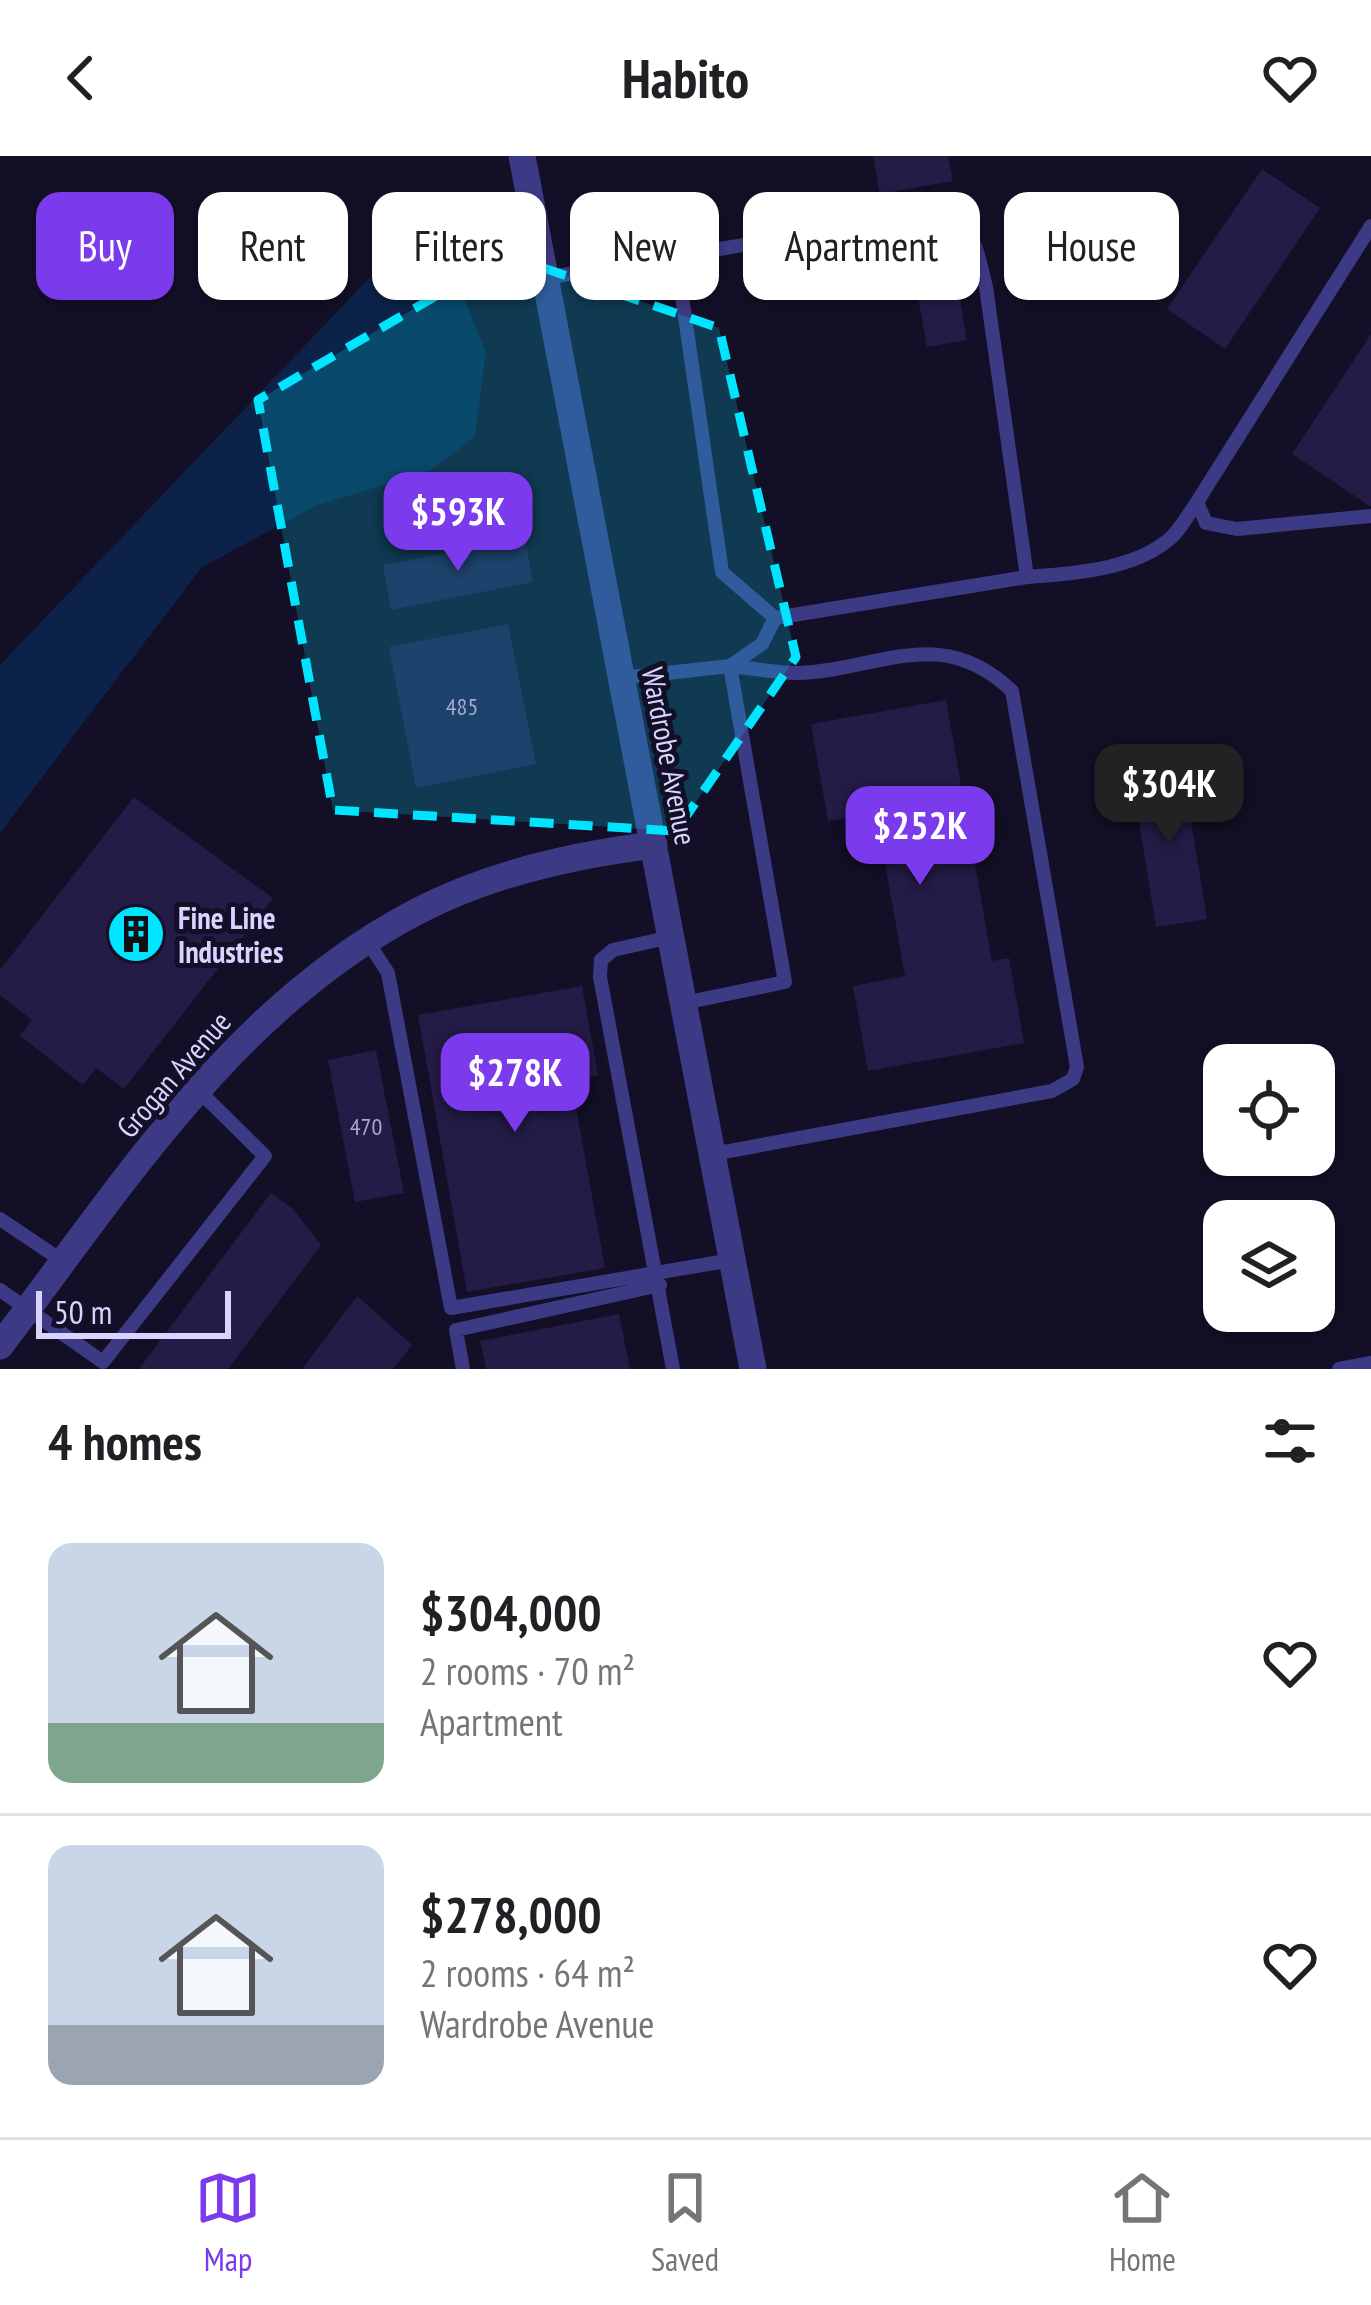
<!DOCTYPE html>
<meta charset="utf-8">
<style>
:root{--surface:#fff;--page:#f6f6f6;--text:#202124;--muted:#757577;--line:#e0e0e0;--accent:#7c3aed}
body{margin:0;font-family:"PT Sans Narrow",sans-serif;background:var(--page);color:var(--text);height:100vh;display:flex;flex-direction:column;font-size:45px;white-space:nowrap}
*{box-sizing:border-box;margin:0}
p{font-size:39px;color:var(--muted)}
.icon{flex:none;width:66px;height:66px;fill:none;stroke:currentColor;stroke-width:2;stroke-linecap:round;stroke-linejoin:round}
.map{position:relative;height:1213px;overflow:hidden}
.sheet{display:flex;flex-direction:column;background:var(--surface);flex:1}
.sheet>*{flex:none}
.top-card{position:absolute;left:36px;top:36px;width:1299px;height:108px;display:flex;gap:24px}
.controls{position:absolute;left:1203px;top:888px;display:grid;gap:24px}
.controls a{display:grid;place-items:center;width:132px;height:132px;border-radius:24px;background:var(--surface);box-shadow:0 3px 9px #0004;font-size:60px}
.scale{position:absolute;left:36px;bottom:30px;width:195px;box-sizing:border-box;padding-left:12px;border:6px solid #d9d4ff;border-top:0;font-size:33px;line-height:42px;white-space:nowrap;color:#d9d4ff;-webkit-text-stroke:9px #130f26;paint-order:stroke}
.price{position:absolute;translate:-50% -102px;padding:0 27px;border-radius:24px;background:var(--accent);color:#fff;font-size:39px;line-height:78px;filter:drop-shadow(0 3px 6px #0008)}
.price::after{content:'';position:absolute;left:50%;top:72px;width:36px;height:27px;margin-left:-18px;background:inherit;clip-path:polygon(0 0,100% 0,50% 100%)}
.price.selected{background:#222;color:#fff}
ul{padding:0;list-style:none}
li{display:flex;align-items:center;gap:36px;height:300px;padding:0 48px}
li+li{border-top:3px solid var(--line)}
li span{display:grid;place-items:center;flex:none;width:336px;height:240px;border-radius:24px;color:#555}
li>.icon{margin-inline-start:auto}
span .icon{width:144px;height:144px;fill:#fffc;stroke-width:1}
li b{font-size:51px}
h2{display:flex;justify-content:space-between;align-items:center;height:144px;padding:0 48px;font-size:51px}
.tag{padding:0 42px;border-radius:24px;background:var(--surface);box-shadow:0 3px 9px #0004;font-size:42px;line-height:108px}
.tag.selected{background:var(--accent);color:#fff}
header{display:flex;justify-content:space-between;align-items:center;height:156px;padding:0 48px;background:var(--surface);font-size:54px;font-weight:700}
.dock{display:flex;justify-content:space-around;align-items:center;height:168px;border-top:3px solid var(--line);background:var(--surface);font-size:33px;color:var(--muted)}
.dock a{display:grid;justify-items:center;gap:6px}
.dock .selected{color:var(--accent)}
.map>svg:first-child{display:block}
.water{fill:#0c2248}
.building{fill:#241b47}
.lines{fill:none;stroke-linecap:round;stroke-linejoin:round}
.lane{stroke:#3d3a85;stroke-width:14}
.street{stroke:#3d3a85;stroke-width:27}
.marked{fill:#00e5ff;fill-opacity:0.2;stroke:#00e5ff;stroke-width:9;stroke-dasharray:24 15;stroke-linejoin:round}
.labels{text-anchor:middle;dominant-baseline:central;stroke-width:10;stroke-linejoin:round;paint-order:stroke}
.number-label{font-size:24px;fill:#aca6d1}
.street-label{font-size:30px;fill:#d9d4ff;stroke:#130f26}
.poi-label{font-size:30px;font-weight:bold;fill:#d9d4ff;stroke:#130f26;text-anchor:start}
</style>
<header><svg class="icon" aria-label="back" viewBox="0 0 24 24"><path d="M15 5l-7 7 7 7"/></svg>Habito<svg class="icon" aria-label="heart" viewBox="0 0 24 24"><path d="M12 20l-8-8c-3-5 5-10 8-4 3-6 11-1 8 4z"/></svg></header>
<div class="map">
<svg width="1371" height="1213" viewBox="0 0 1371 1213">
<rect width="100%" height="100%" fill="#130f26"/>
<path class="water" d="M449,105L486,197L475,280L432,314L315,350L201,412L0,677V509L376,115Z"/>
<path class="building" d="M873,0H948L953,25L880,38Z
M1262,13L1320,52L1225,193L1167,153Z
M953,104L967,184L927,191L913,112Z
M1371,178V351L1292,298Z
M525,382L533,426L391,454L383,409Z
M508,468L536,608L416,632L389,491Z
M946,544L992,805L1009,802L1024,887L868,915L853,830L905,820L876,657L828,665L811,568Z
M1182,610L1207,763L1156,771L1131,618Z
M134,641L273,742L124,933L96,912L83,929L20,880L32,864L0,839V814Z
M582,830L598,919L571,924L605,1112L467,1136L418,859Z
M376,894L404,1037L355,1046L328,904Z
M271,1037L293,1053L321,1089L228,1213H139Z
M357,1140L412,1189L393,1213H302Z
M619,1158L630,1213H486L480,1185Z"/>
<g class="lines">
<path class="lane" d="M1371,70L1197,346L1206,367L1237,373L1371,360
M676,99L722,416L775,462L1027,421C1071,418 1131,414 1167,385C1179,376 1188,359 1197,346
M545,122L930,58C977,71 975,88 986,131L1027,421
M730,510L762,488L775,462
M622,522L730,510L785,826L684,847
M671,781L613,794L601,804L600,821L673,1213
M368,786L388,817L451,1152L732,1104
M713,998L1052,935L1073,923L1077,911L1012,535C940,466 879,515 796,517C775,517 752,512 730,510
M0,1063L64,1106
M0,1134L103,1206L265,1000L199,935
M463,1213L456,1174L660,1129
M1339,1213L1371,1207"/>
<path class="street" d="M522,0L753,1213
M0,1190C122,1030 234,850 418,755C491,717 573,699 654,689"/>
</g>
<path class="marked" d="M506,99L719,172L796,501L676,675L333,654L258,244Z"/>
<defs>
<g id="building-disc" transform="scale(3)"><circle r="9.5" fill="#00e5ff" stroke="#130f26"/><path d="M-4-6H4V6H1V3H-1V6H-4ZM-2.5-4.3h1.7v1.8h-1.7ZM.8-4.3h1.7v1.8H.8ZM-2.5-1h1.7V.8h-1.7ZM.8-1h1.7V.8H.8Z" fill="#111"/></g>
</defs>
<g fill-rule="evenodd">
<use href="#building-disc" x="136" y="778"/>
</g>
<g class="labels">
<g class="number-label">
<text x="462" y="550">485</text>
<text x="366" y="970">470</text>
</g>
<g class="street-label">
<text transform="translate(670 600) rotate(79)">Wardrobe Avenue</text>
<text transform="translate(173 918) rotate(-49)">Grogan Avenue</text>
</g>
<g class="poi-label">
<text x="178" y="761">Fine Line<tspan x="178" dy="34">Industries</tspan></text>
</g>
</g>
</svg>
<div class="controls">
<a><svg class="icon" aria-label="locate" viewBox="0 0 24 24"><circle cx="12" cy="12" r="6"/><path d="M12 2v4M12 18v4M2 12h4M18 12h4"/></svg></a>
<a><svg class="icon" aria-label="layers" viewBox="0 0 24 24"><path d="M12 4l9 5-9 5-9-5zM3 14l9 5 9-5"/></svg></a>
</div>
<div class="scale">50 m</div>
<b class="price" style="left:458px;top:418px">$593K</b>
<b class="price selected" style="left:1169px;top:690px">$304K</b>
<b class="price" style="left:920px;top:732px">$252K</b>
<b class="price" style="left:515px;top:979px">$278K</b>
<div class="top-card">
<a class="tag selected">Buy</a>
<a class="tag">Rent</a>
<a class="tag">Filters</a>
<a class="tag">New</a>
<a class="tag">Apartment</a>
<a class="tag">House</a>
</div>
</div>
<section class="sheet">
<h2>4 homes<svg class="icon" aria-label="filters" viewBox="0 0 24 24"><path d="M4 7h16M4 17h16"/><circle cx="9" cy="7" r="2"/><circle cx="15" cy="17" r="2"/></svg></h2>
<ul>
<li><span style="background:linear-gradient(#c9d6e8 75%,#7fa58c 0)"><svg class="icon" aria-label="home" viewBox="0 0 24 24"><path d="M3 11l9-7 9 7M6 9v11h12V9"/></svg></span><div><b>$304,000</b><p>2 rooms · 70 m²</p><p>Apartment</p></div><svg class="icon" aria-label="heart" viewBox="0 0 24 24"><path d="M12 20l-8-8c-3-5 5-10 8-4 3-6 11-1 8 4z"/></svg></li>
<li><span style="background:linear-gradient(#c9d6e8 75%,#9aa5b1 0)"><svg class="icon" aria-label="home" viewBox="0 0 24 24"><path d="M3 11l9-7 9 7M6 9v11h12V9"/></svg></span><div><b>$278,000</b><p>2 rooms · 64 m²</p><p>Wardrobe Avenue</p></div><svg class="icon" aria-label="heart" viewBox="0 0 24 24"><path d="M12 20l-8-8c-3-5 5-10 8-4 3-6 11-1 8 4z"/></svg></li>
</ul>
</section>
<nav class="dock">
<a class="selected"><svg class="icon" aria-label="map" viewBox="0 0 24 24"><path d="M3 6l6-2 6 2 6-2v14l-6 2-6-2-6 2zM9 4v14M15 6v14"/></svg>Map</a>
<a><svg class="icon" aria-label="saved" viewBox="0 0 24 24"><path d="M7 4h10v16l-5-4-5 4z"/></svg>Saved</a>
<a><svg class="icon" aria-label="home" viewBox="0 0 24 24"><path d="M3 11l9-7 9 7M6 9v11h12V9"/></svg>Home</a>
</nav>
